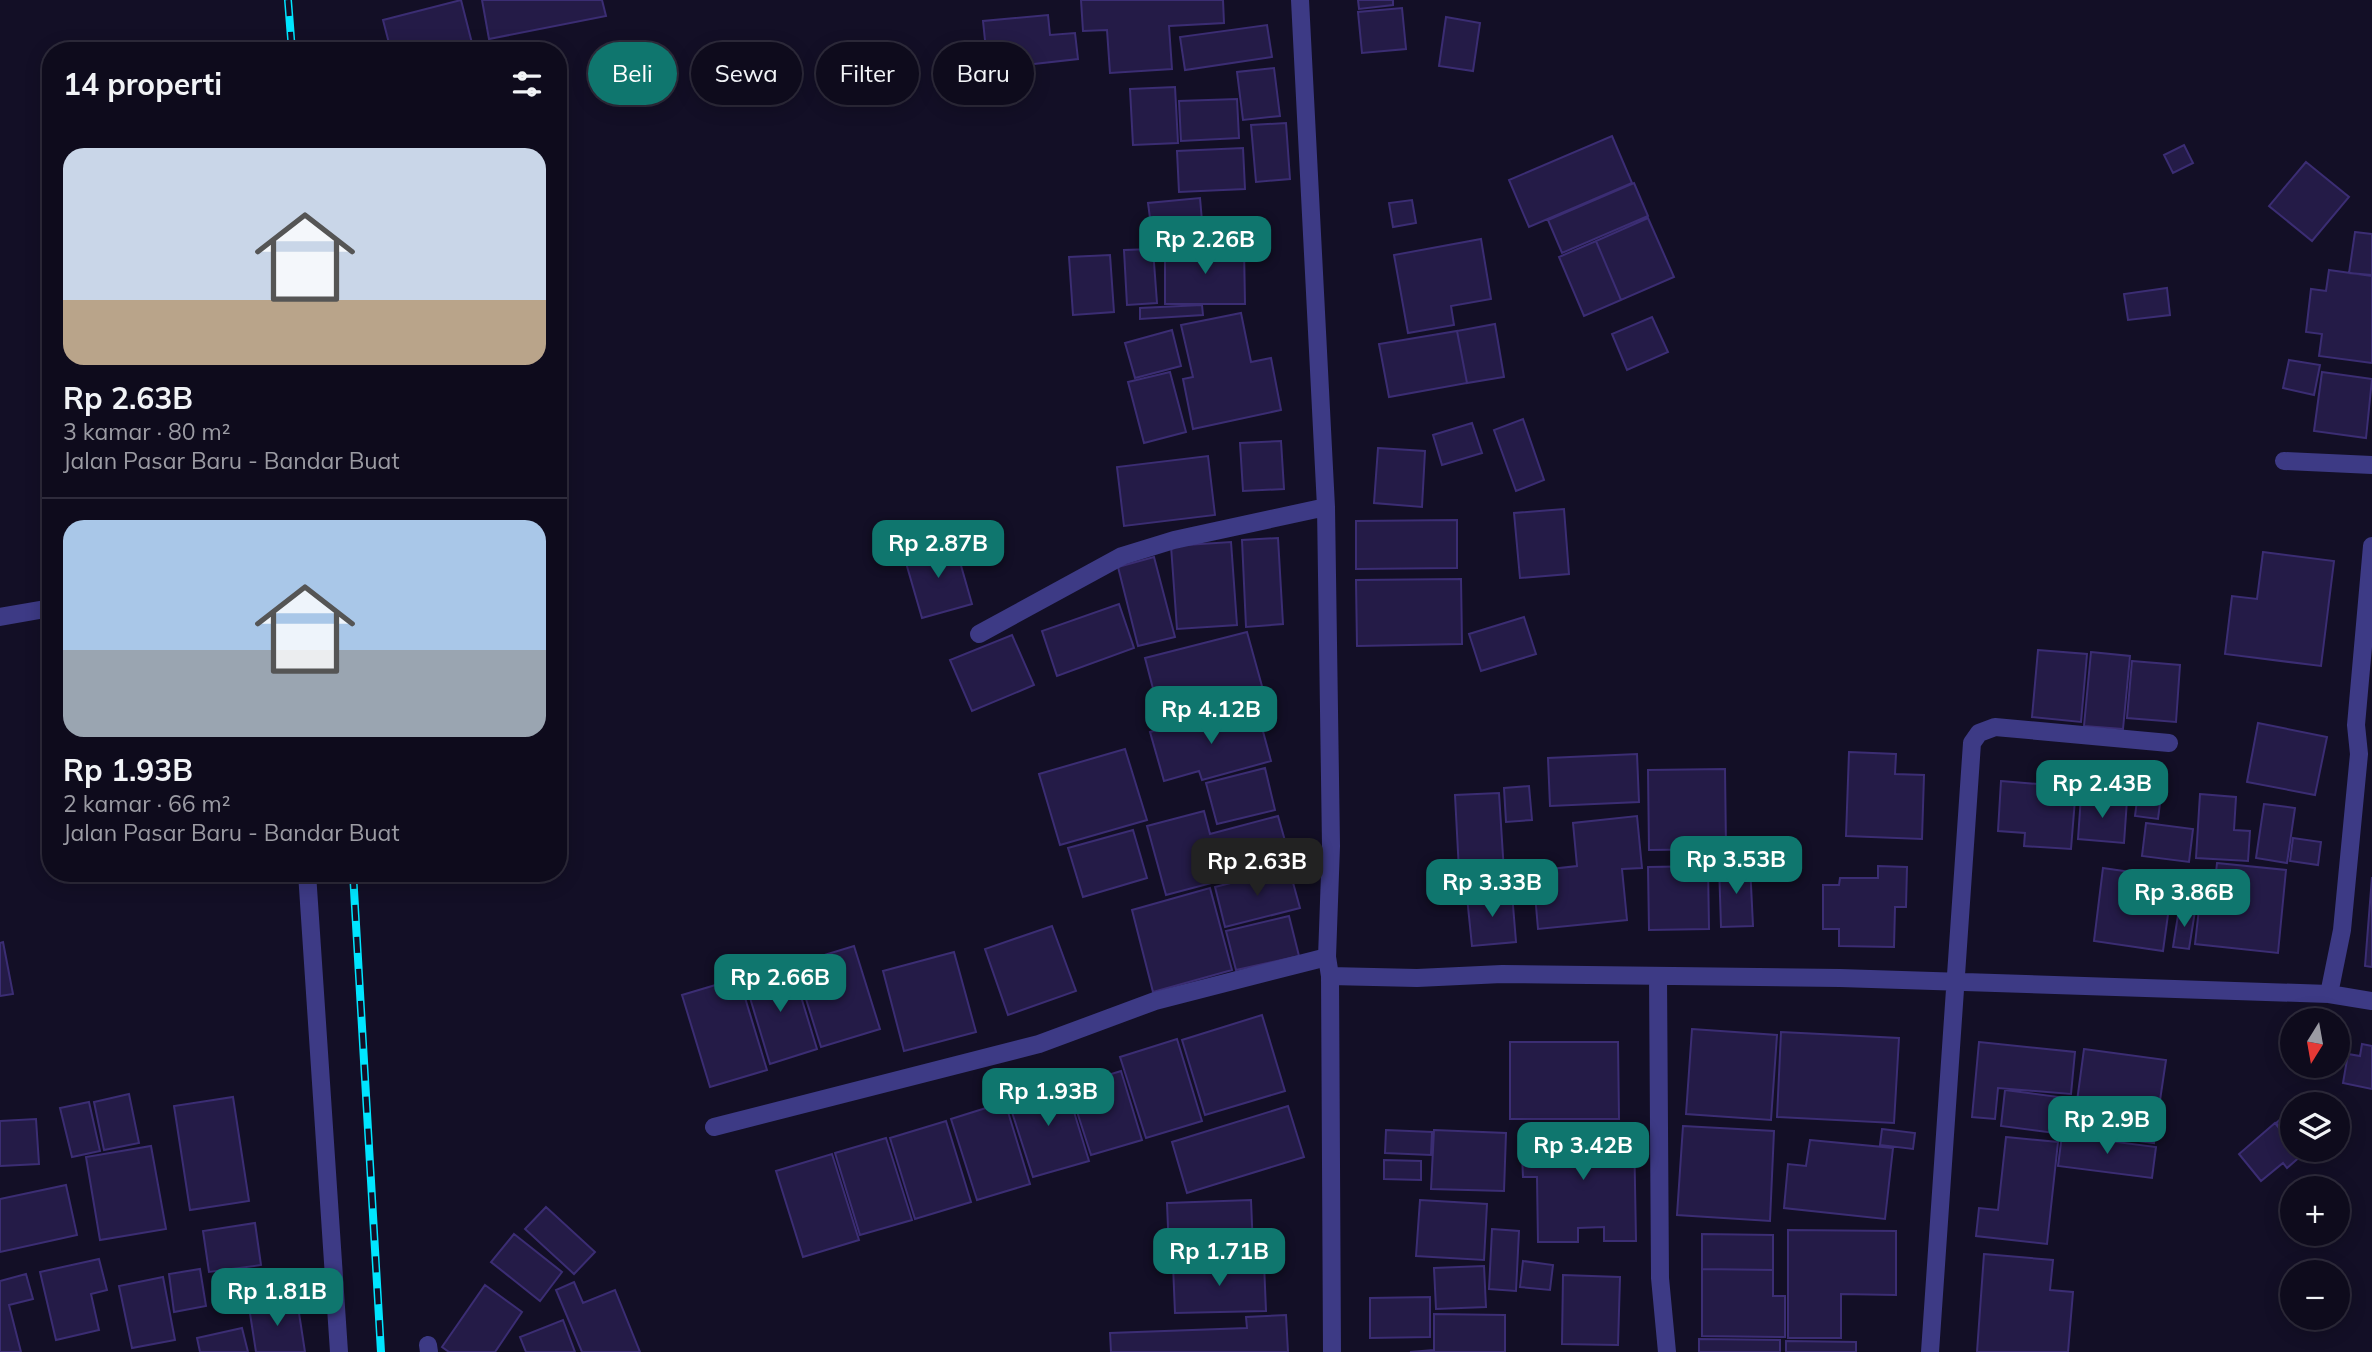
<!DOCTYPE html>
<html lang="id">
<meta charset="utf-8">
<style>
:root{--surface:#0e0b1c;--page:#171425;--text:#f1f3f6;--muted:#9b9ba3;--line:#2e2b3b;--accent:#0f766e}
body{margin:0;font-family:Mulish,sans-serif;background:var(--page);color:var(--text);height:100vh;display:flex;flex-direction:column;font-size:26px;white-space:nowrap}
*{box-sizing:border-box;margin:0}
p{font-size:23px;color:var(--muted)}
.icon{flex:none;width:38px;height:38px;fill:none;stroke:currentColor;stroke-width:2;stroke-linecap:round;stroke-linejoin:round}
.map{position:relative;flex:1;overflow:hidden}
.drawer{position:absolute;left:42px;top:42px;width:525px;height:840px;display:flex;flex-direction:column;background:var(--surface);border-radius:28px;box-shadow:0 4px 18px #0003,0 0 0 2px var(--line)}
.drawer>*{flex:none}
.guide{position:absolute;left:588px;top:42px;width:665px;height:63px;display:flex;gap:14px}
.needle{width:46px;rotate:191deg}
.fabs{position:absolute;left:2280px;top:1008px;display:grid;gap:14px}
.fabs a{display:grid;place-items:center;width:70px;height:70px;border-radius:50%;background:var(--surface);box-shadow:0 4px 18px #0003,0 0 0 2px var(--line);font-size:35px}
.price{position:absolute;translate:-50% -60px;padding:0 16px;border-radius:14px;background:var(--accent);color:#fff;font-size:23px;line-height:46px;filter:drop-shadow(0 2px 4px #0008)}
.price::after{content:'';position:absolute;left:50%;top:42px;width:21px;height:16px;margin-left:-10px;background:inherit;clip-path:polygon(0 0,100% 0,50% 100%)}
.price.current{background:#222;color:#fff}
ul{padding:0;list-style:none}
li{display:grid;align-content:center;gap:14px;height:371px;padding:0 21px}
li+li{border-top:2px solid var(--line)}
li span{display:grid;place-items:center;height:217px;border-radius:21px;color:#555}
li>.icon{margin-inline-start:auto}
span .icon{width:126px;height:126px;fill:#fffc;stroke-width:1}
li b{font-size:30px}
h2{display:flex;justify-content:space-between;align-items:center;height:84px;padding:0 21px;font-size:30px}
.chip{padding:0 24px;border-radius:32px;background:var(--surface);box-shadow:0 4px 18px #0003,0 0 0 2px var(--line);font-size:24px;line-height:63px}
.chip.current{background:var(--accent);color:#fff}
.map>svg:first-child{display:block}
.building{fill:#241b47;stroke:#3b2d73;stroke-width:2}
.lines{fill:none;stroke-linecap:round;stroke-linejoin:round}
.minor{stroke:#3d3a85;stroke-width:18}
.rail-casing{stroke:#00e5ff;stroke-width:8}
.rail{stroke:#130f26;stroke-width:5;stroke-dasharray:16;stroke-linecap:butt}
</style>
<div class="map">
<svg width="2372" height="1352" viewBox="0 0 2372 1352">
<rect width="100%" height="100%" fill="#130f26"/>
<path class="building" d="M461,0L474,51H391L383,20Z
M482,0H602L606,16L489,39Z
M1081,0H1223L1224,23L1169,26L1172,69L1110,73L1107,30L1083,31Z
M1358,0H1393V5L1359,9Z
M1402,8L1406,49L1362,53L1358,12Z
M1048,15L1050,35L1075,33L1078,59L988,69L983,21Z
M1446,17L1480,23L1473,71L1439,66Z
M1267,25L1272,57L1185,70L1180,37Z
M1274,68L1280,116L1243,120L1237,72Z
M1175,87L1178,143L1133,145L1130,89Z
M1237,99L1239,138L1181,141L1179,101Z
M1286,123L1290,179L1256,182L1251,125Z
M1612,136L1632,183L1529,227L1509,180Z
M2184,145L2193,163L2173,173L2164,155Z
M1243,148L1245,189L1179,192L1177,151Z
M2306,162L2349,197L2312,241L2269,206Z
M1634,183L1648,216L1562,253L1548,220Z
M1200,198L1202,221L1151,226L1148,203Z
M1412,200L1416,223L1393,227L1389,203Z
M1648,218L1674,277L1621,300L1596,241Z
M2355,232L2372,234V275L2349,273Z
M1481,239L1491,299L1451,306L1454,325L1408,333L1394,255Z
M1596,241L1621,300L1584,316L1559,257Z
M1165,248H1244L1245,304H1165Z
M1153,249L1157,303L1127,305L1124,250Z
M1110,255L1114,312L1073,315L1069,257Z
M2329,270L2372,276V363L2319,356L2322,334L2306,332L2311,289L2326,291Z
M2167,288L2170,315L2128,320L2124,294Z
M1202,305L1203,315L1140,319V308Z
M1241,313L1251,362L1271,358L1281,410L1193,429L1183,379L1193,377L1181,325Z
M1652,317L1668,352L1627,370L1612,334Z
M1495,324L1504,377L1467,383L1457,331Z
M1172,330L1181,366L1135,378L1125,343Z
M1457,331L1467,383L1389,397L1379,344Z
M2289,360L2320,365L2314,395L2283,388Z
M1170,372L1186,432L1144,443L1128,382Z
M2322,372L2372,379L2366,438L2314,431Z
M1523,419L1544,480L1516,491L1494,430Z
M1472,423L1482,453L1442,465L1433,435Z
M1281,441L1284,489L1243,491L1240,443Z
M1378,448L1425,451L1422,507L1374,503Z
M1208,456L1215,515L1124,526L1117,467Z
M1564,509L1569,574L1520,578L1514,513Z
M1457,520V568L1356,569V521Z
M1278,538L1283,624L1246,627L1242,540Z
M954,541L972,604L922,618L904,556Z
M1231,542L1237,625L1177,629L1171,546Z
M2263,552L2334,561L2321,666L2225,654L2232,596L2257,599Z
M1154,557L1175,637L1138,646L1118,567Z
M1461,579L1462,644L1357,646L1356,580Z
M1119,604L1134,648L1057,676L1042,631Z
M1524,617L1536,654L1481,671L1469,634Z
M1247,632L1265,697L1162,723L1145,658Z
M1012,635L1034,685L972,711L950,660Z
M2038,650L2087,654L2081,722L2032,717Z
M2091,652L2130,656L2123,729L2084,726Z
M2132,661L2180,665L2176,722L2127,718Z
M1233,709L1236,719L1258,713L1271,761L1202,780L1199,771L1164,781L1150,732Z
M2258,723L2327,737L2315,795L2247,782Z
M1125,749L1147,820L1060,845L1039,774Z
M1849,752L1896,754L1895,774L1924,775L1922,839L1846,836Z
M1637,754L1639,802L1550,806L1548,758Z
M1265,768L1275,810L1217,824L1206,783Z
M1725,769L1726,849L1649,850L1648,770Z
M2001,781L2076,787L2071,849L2024,846L2025,833L1998,831Z
M2139,785L2162,788L2158,819L2135,816Z
M1529,786L1532,820L1506,822L1504,788Z
M1499,793L1505,888L1460,890L1455,795Z
M2200,794L2236,797L2234,830L2250,831L2248,861L2196,858Z
M2081,796L2127,800L2124,843L2078,839Z
M2264,804L2295,808L2287,863L2256,858Z
M1204,811L1210,834L1278,816L1291,862L1166,895L1147,826Z
M1637,816L1642,868L1622,869L1627,920L1538,929L1533,871L1577,866L1573,823Z
M2146,823L2193,829L2189,862L2142,856Z
M1133,830L1147,878L1083,897L1068,848Z
M2293,838L2321,842L2318,865L2290,861Z
M2217,863L2286,870L2278,953L2195,944L2200,900L2213,901Z
M1719,865H1750L1753,926L1721,927Z
M1708,866L1709,929L1649,930L1648,867Z
M1878,866L1907,867L1906,907H1895L1894,947L1839,946V929H1823V885H1839L1840,878H1878Z
M1289,868L1300,908L1225,927L1215,887Z
M2103,868L2173,878L2163,951L2094,941Z
M2372,877V967L2365,966Z
M1210,888L1232,970L1153,992L1132,910Z
M1512,893L1516,942L1472,946L1467,897Z
M2179,909L2195,911L2189,949L2173,947Z
M1289,916L1299,956L1236,970L1226,931Z
M1052,926L1076,991L1008,1015L985,949Z
M3,942L13,994L0,996V943Z
M854,946L880,1029L821,1047L795,964Z
M954,952L976,1032L904,1051L883,971Z
M791,964L817,1049L770,1064L744,978Z
M739,978L767,1070L710,1087L682,995Z
M1262,1015L1285,1091L1205,1115L1182,1040Z
M1692,1029L1777,1035L1771,1120L1686,1114Z
M1781,1032L1899,1038L1894,1123L1777,1117Z
M1177,1039L1202,1121L1146,1138L1120,1057Z
M1510,1042H1618L1619,1119H1510Z
M1979,1042L2075,1052L2071,1094L1998,1088L1995,1119L1972,1117Z
M2362,1044L2372,1046V1089L2343,1083L2348,1054L2360,1056Z
M2084,1049L2166,1060L2158,1114L2098,1106L2094,1134L2073,1131Z
M1121,1071L1142,1140L1091,1155L1069,1087Z
M1064,1079L1089,1161L1033,1177L1007,1097Z
M2005,1090L2066,1098L2062,1134L2001,1126Z
M2311,1093L2321,1104H2298Z
M129,1094L139,1143L104,1150L94,1102Z
M233,1097L249,1201L190,1210L174,1106Z
M89,1102L100,1151L72,1157L60,1108Z
M1005,1102L1030,1184L977,1200L951,1119Z
M1288,1106L1304,1157L1187,1193L1172,1142Z
M2292,1109V1142L2276,1123Z
M2111,1115L2156,1120L2154,1143L2108,1137Z
M36,1119L39,1164L0,1166V1121Z
M946,1121L971,1202L915,1219L890,1138Z
M2275,1123L2292,1144V1150L2302,1155L2287,1168L2283,1163L2261,1181L2239,1154Z
M1683,1126L1774,1131L1770,1221L1677,1215Z
M1634,1129L1636,1241H1604V1227L1578,1228V1242H1538L1537,1177H1523L1521,1131Z
M1882,1129L1915,1133L1913,1149L1880,1145Z
M1386,1130L1432,1132L1431,1155L1385,1153Z
M1434,1130L1506,1133L1504,1191L1431,1189Z
M2062,1135L2156,1147L2152,1178L2058,1166Z
M2006,1137L2058,1142L2047,1244L1976,1236L1979,1208L1998,1210Z
M886,1138L912,1220L860,1235L835,1153Z
M1810,1140L1893,1148L1885,1219L1784,1208L1788,1164L1806,1166Z
M151,1146L166,1229L100,1240L86,1157Z
M2299,1150H2325L2310,1162Z
M832,1154L859,1240L803,1257L776,1171Z
M1384,1160L1421,1161V1180L1384,1179Z
M66,1185L77,1235L0,1252V1199Z
M1251,1200L1253,1249L1169,1252L1167,1203Z
M1420,1200L1487,1204L1484,1260L1416,1256Z
M546,1207L595,1252L574,1274L525,1229Z
M255,1223L261,1265L209,1272L203,1231Z
M1492,1229L1519,1231L1516,1291L1489,1289Z
M1788,1230L1896,1231V1295L1841,1294V1338H1788Z
M514,1234L562,1272L540,1301L491,1262Z
M1702,1234L1773,1235V1270L1702,1269Z
M1984,1254L2053,1260L2050,1290L2073,1292L2068,1352H1977Z
M99,1259L107,1290L91,1294L99,1330L56,1340L40,1272Z
M1523,1261L1553,1265L1550,1290L1520,1287Z
M1264,1263L1266,1311L1175,1313L1173,1265Z
M1484,1266L1486,1307L1436,1309L1434,1268Z
M200,1269L206,1306L174,1312L169,1274Z
M1702,1269L1773,1270V1296H1785V1337L1702,1336Z
M26,1274L33,1299L9,1305L21,1352H0V1281Z
M1563,1275L1620,1277L1618,1345L1562,1344Z
M163,1277L175,1340L132,1348L119,1286Z
M574,1282L583,1303L615,1290L640,1352H582L556,1290Z
M485,1285L522,1312L495,1352H449L442,1347Z
M1430,1297V1337L1370,1338V1298Z
M297,1300L305,1352H256L249,1307Z
M1434,1314L1505,1315V1352H1410L1434,1350Z
M1286,1315L1288,1352H1111L1110,1333L1247,1328L1246,1317Z
M563,1320L575,1352H526L520,1337Z
M242,1328L248,1352H200L197,1338Z
M1699,1339L1780,1340V1352H1699Z
M1786,1341L1856,1342V1352H1786Z"/>
<g class="lines">
<path class="minor" d="M1300,0L1326,507L1331,846L1327,957L1330,976L1332,1352
M2284,461L2372,465
M0,617L51,608
M979,634L1122,556L1174,540L1326,507
M307,873L339,1352
M1330,976L1417,978L1502,974L1840,978L2329,994L2372,1001
M1658,976L1660,1278L1667,1352
M2329,994L2342,930L2359,754L2356,725L2372,546
M714,1127L1039,1044L1155,1001L1327,957
M428,1345L429,1352
M1930,1352L1972,743L1979,733L1995,727L2169,743"/>
<g class="rail-casing">
<path id="rail" d="M288,0L292,51
M353,873L381,1352"/>
</g>
<use href="#rail" class="rail"/>
</g>
</svg>
<div class="fabs">
<a><svg class="needle" viewBox="-14 -14 28 28"><path d="M0-13l5 13h-10z" fill="#e53935"/><path d="M0 13l5-13h-10z" fill="#9b9ba3"/></svg></a>
<a><svg class="icon" aria-label="layers" viewBox="0 0 24 24"><path d="M12 4l9 5-9 5-9-5zM3 14l9 5 9-5"/></svg></a>
<a>+</a>
<a>−</a>
</div>
<b class="price" style="left:1205px;top:276px">Rp 2.26B</b>
<b class="price" style="left:938px;top:580px">Rp 2.87B</b>
<b class="price" style="left:1211px;top:746px">Rp 4.12B</b>
<b class="price" style="left:2102px;top:820px">Rp 2.43B</b>
<b class="price" style="left:1736px;top:896px">Rp 3.53B</b>
<b class="price current" style="left:1257px;top:898px">Rp 2.63B</b>
<b class="price" style="left:1492px;top:919px">Rp 3.33B</b>
<b class="price" style="left:2184px;top:929px">Rp 3.86B</b>
<b class="price" style="left:780px;top:1014px">Rp 2.66B</b>
<b class="price" style="left:1048px;top:1128px">Rp 1.93B</b>
<b class="price" style="left:2107px;top:1156px">Rp 2.9B</b>
<b class="price" style="left:1583px;top:1182px">Rp 3.42B</b>
<b class="price" style="left:1219px;top:1288px">Rp 1.71B</b>
<b class="price" style="left:277px;top:1328px">Rp 1.81B</b>
<div class="guide">
<a class="chip current">Beli</a>
<a class="chip">Sewa</a>
<a class="chip">Filter</a>
<a class="chip">Baru</a>
</div>
<section class="drawer">
<h2>14 properti<svg class="icon" aria-label="filters" viewBox="0 0 24 24"><path d="M4 7h16M4 17h16"/><circle cx="9" cy="7" r="2"/><circle cx="15" cy="17" r="2"/></svg></h2>
<ul>
<li><span style="background:linear-gradient(#c9d6e8 70%,#b9a48a 0)"><svg class="icon" aria-label="home" viewBox="0 0 24 24"><path d="M3 11l9-7 9 7M6 9v11h12V9"/></svg></span><div><b>Rp 2.63B</b><p>3 kamar · 80 m²</p><p>Jalan Pasar Baru - Bandar Buat</p></div></li>
<li><span style="background:linear-gradient(#a9c7e8 60%,#9aa5b1 0)"><svg class="icon" aria-label="home" viewBox="0 0 24 24"><path d="M3 11l9-7 9 7M6 9v11h12V9"/></svg></span><div><b>Rp 1.93B</b><p>2 kamar · 66 m²</p><p>Jalan Pasar Baru - Bandar Buat</p></div></li>
</ul>
</section>
</div>
